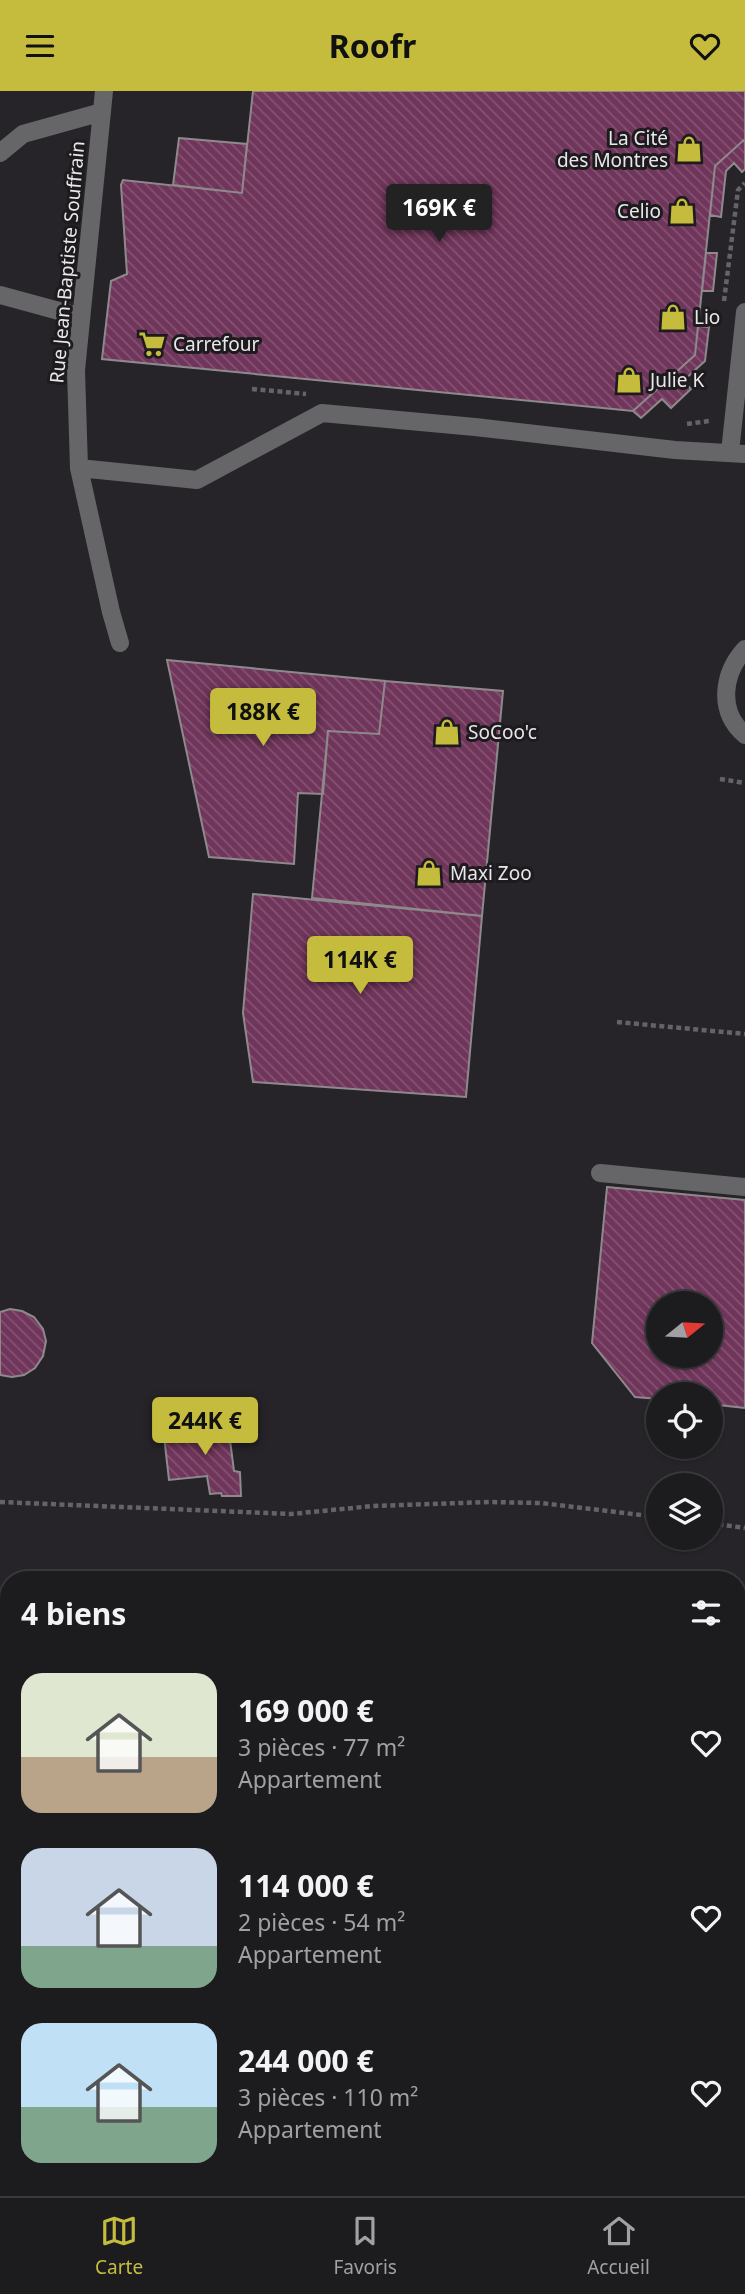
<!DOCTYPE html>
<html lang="fr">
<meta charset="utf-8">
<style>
:root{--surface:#1c1b1e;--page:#252427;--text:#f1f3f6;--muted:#a0a1a4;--line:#3a393c;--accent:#c5bc3d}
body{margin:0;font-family:"Noto Sans",sans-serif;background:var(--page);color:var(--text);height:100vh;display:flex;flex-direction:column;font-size:26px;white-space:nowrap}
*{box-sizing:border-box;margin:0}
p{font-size:23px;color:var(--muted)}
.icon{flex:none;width:38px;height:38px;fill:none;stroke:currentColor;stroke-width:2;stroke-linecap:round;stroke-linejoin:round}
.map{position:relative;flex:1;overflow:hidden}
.side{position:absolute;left:0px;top:1480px;width:746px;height:625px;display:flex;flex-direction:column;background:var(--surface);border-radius:28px 28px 0 0;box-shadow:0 2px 5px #0004,0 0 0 2px var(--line)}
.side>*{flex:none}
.needle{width:46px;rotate:72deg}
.buttons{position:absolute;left:646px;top:1200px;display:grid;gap:14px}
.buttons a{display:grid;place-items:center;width:77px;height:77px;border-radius:50%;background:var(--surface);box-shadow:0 2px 5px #0004,0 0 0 2px var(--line);font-size:35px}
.price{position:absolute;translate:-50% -60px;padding:0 16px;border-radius:7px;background:var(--accent);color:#111;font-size:23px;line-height:46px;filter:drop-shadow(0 2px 4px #0008)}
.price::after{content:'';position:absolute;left:50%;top:42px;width:21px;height:16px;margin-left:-10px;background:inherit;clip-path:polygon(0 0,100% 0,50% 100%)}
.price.on{background:#222;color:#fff}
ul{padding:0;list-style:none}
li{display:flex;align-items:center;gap:21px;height:175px;padding:0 21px}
li span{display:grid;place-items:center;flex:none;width:196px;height:140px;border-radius:21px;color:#555}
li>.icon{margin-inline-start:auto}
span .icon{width:84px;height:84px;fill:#fffc;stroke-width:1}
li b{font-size:30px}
h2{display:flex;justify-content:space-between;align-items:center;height:84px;padding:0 21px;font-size:30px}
header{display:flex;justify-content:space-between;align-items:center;height:91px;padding:0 21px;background:var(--accent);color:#111;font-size:32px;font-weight:700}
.dock{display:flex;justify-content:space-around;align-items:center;height:98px;border-top:2px solid var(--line);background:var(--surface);font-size:19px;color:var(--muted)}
.dock a{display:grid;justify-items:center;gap:4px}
.dock .on{color:var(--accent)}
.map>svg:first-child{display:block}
.grass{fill:url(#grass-dots)}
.building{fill:url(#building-back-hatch);stroke:#8e8a8c;stroke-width:2;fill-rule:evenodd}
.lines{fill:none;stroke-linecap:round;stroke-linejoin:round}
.path{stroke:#656367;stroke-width:4.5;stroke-dasharray:5 3.5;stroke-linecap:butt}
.minor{stroke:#666668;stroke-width:18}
.highway{stroke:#c1c2c7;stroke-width:21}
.labels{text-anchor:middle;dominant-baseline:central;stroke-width:6;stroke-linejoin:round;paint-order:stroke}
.poi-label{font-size:19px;fill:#e9e7ea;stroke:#1d1b1e;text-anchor:start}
.street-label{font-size:19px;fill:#e9e7ea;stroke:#1d1b1e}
</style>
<header><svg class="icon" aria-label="menu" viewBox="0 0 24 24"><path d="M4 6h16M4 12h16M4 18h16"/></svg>Roofr<svg class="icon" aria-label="heart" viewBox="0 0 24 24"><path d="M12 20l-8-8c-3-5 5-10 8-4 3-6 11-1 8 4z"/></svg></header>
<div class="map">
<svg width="745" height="2105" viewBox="0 0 745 2105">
<defs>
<pattern id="grass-dots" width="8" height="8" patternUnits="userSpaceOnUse" patternTransform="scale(1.75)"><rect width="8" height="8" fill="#633238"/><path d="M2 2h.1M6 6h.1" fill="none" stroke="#795055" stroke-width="1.8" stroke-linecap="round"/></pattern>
<pattern id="building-back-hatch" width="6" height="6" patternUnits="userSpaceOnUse" patternTransform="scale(1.75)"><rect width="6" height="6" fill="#70355a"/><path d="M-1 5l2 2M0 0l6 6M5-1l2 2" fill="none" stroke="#845272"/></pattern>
</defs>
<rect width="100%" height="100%" fill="#262428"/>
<path class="grass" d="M745,2030V2105H464L498,2096H737V2032Z"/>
<path class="building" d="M253,0H745V48L715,75L695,264L633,320L102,268L111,190L127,183L121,94L123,89L242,102Z
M179,47L247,53L242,102L173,94Z
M745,48V78L742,81L734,72L726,80L721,126L710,124L715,75Z
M706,162H717L713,200H702Z
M698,235L709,236L705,270L683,290L691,298L671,317L662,308L641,327L633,320L695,264Z
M167,569L385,590L379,643L328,640L323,703L298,702L294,773L209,766Z
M385,590L503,600L482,825L312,807L328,640L379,643Z
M253,803L482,825L466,1006L253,991L243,922Z
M607,1096L745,1109V1317L710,1313V1304H658V1308L635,1306L592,1252ZM658,1213H710V1265H658Z
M10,1218L22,1220L34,1226L43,1238L46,1250L43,1265L35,1277L24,1284L12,1286L0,1284V1221Z
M227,1326L234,1380L240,1381L241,1405H222L221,1402L210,1403L207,1385L169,1389L164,1345L200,1340L198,1328Z"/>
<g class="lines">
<path class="path" d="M724,210L738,99L745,92
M252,298L306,303
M687,333L709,330
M720,688L745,692
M617,931L745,943
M0,1411L291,1423L373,1415L489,1411L541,1412L658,1426
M710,1432L745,1437"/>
<path class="minor" d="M104,0L76,279L79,377L111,521L120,552
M0,62L23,43L102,21
M0,204L81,226
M730,361L745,221
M79,377L197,389L322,322L475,336L675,359L745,363
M745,558C723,582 717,620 745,644
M600,1082L745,1096"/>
<path class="highway" d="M737,2009L745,2006
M403,2105L432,2096"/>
</g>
<defs>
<g id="shop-bare" transform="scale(2.1)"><path d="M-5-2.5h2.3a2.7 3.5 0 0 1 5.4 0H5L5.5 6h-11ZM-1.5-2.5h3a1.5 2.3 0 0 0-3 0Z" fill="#c5bc3d" stroke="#1d1b1e" stroke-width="2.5" paint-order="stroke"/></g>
<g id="supermarket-bare" transform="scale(2.1)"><path d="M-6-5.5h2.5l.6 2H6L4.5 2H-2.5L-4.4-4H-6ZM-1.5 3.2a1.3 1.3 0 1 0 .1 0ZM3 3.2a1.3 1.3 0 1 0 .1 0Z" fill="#c5bc3d" stroke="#1d1b1e" stroke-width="2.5" paint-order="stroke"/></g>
</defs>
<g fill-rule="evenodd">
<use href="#shop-bare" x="689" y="58"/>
<use href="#shop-bare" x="682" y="120"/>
<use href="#shop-bare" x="673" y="226"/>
<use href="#supermarket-bare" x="152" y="253"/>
<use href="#shop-bare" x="629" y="289"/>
<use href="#shop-bare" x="447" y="641"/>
<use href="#shop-bare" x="429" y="782"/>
</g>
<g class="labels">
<g class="poi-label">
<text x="668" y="47" text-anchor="end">La Cité<tspan x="668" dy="22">des Montres</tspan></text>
<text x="661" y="120" text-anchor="end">Celio</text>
<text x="694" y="226">Lio</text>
<text x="173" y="253">Carrefour</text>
<text x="650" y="289">Julie K</text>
<text x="468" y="641">SoCoo'c</text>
<text x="450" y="782">Maxi Zoo</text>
</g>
<g class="street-label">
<text transform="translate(67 171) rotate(-85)">Rue Jean-Baptiste Souffrain</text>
</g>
</g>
</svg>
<div class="buttons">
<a><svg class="needle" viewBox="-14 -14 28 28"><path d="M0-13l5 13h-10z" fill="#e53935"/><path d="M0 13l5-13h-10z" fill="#a0a1a4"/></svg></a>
<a><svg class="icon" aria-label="locate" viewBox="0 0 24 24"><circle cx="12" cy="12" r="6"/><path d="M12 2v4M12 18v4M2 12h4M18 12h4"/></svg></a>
<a><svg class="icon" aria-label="layers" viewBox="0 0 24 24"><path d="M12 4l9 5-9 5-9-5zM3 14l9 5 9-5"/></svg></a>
</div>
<b class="price on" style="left:439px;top:153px">169K €</b>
<b class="price" style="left:263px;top:657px">188K €</b>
<b class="price" style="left:360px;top:905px">114K €</b>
<b class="price" style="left:205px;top:1366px">244K €</b>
<section class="side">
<h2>4 biens<svg class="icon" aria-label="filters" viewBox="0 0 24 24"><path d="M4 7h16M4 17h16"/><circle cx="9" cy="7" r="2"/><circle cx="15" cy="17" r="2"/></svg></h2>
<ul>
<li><span style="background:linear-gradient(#dfe7d0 60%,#b9a48a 0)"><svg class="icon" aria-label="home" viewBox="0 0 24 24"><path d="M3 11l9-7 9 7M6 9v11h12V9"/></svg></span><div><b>169 000 €</b><p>3 pièces · 77 m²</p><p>Appartement</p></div><svg class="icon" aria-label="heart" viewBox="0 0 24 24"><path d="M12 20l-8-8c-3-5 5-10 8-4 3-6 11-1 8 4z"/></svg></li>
<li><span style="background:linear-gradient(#c9d6e8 70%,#7fa58c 0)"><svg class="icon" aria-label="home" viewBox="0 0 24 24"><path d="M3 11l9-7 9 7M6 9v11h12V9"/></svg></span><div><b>114 000 €</b><p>2 pièces · 54 m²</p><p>Appartement</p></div><svg class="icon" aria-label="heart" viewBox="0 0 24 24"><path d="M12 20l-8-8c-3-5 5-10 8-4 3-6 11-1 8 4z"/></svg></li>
<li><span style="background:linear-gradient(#bfe0f5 60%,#7fa58c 0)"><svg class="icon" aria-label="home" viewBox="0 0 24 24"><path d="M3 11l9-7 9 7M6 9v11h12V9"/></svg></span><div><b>244 000 €</b><p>3 pièces · 110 m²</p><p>Appartement</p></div><svg class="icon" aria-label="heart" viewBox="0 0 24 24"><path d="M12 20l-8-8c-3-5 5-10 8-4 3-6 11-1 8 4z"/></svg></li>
</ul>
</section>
</div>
<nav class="dock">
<a class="on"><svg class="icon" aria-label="map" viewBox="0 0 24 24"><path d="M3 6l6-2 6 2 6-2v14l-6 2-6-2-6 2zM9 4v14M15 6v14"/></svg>Carte</a>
<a><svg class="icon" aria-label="saved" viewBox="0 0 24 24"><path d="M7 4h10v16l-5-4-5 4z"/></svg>Favoris</a>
<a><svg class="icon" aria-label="home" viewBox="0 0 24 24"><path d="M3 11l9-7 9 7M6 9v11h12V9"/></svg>Accueil</a>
</nav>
